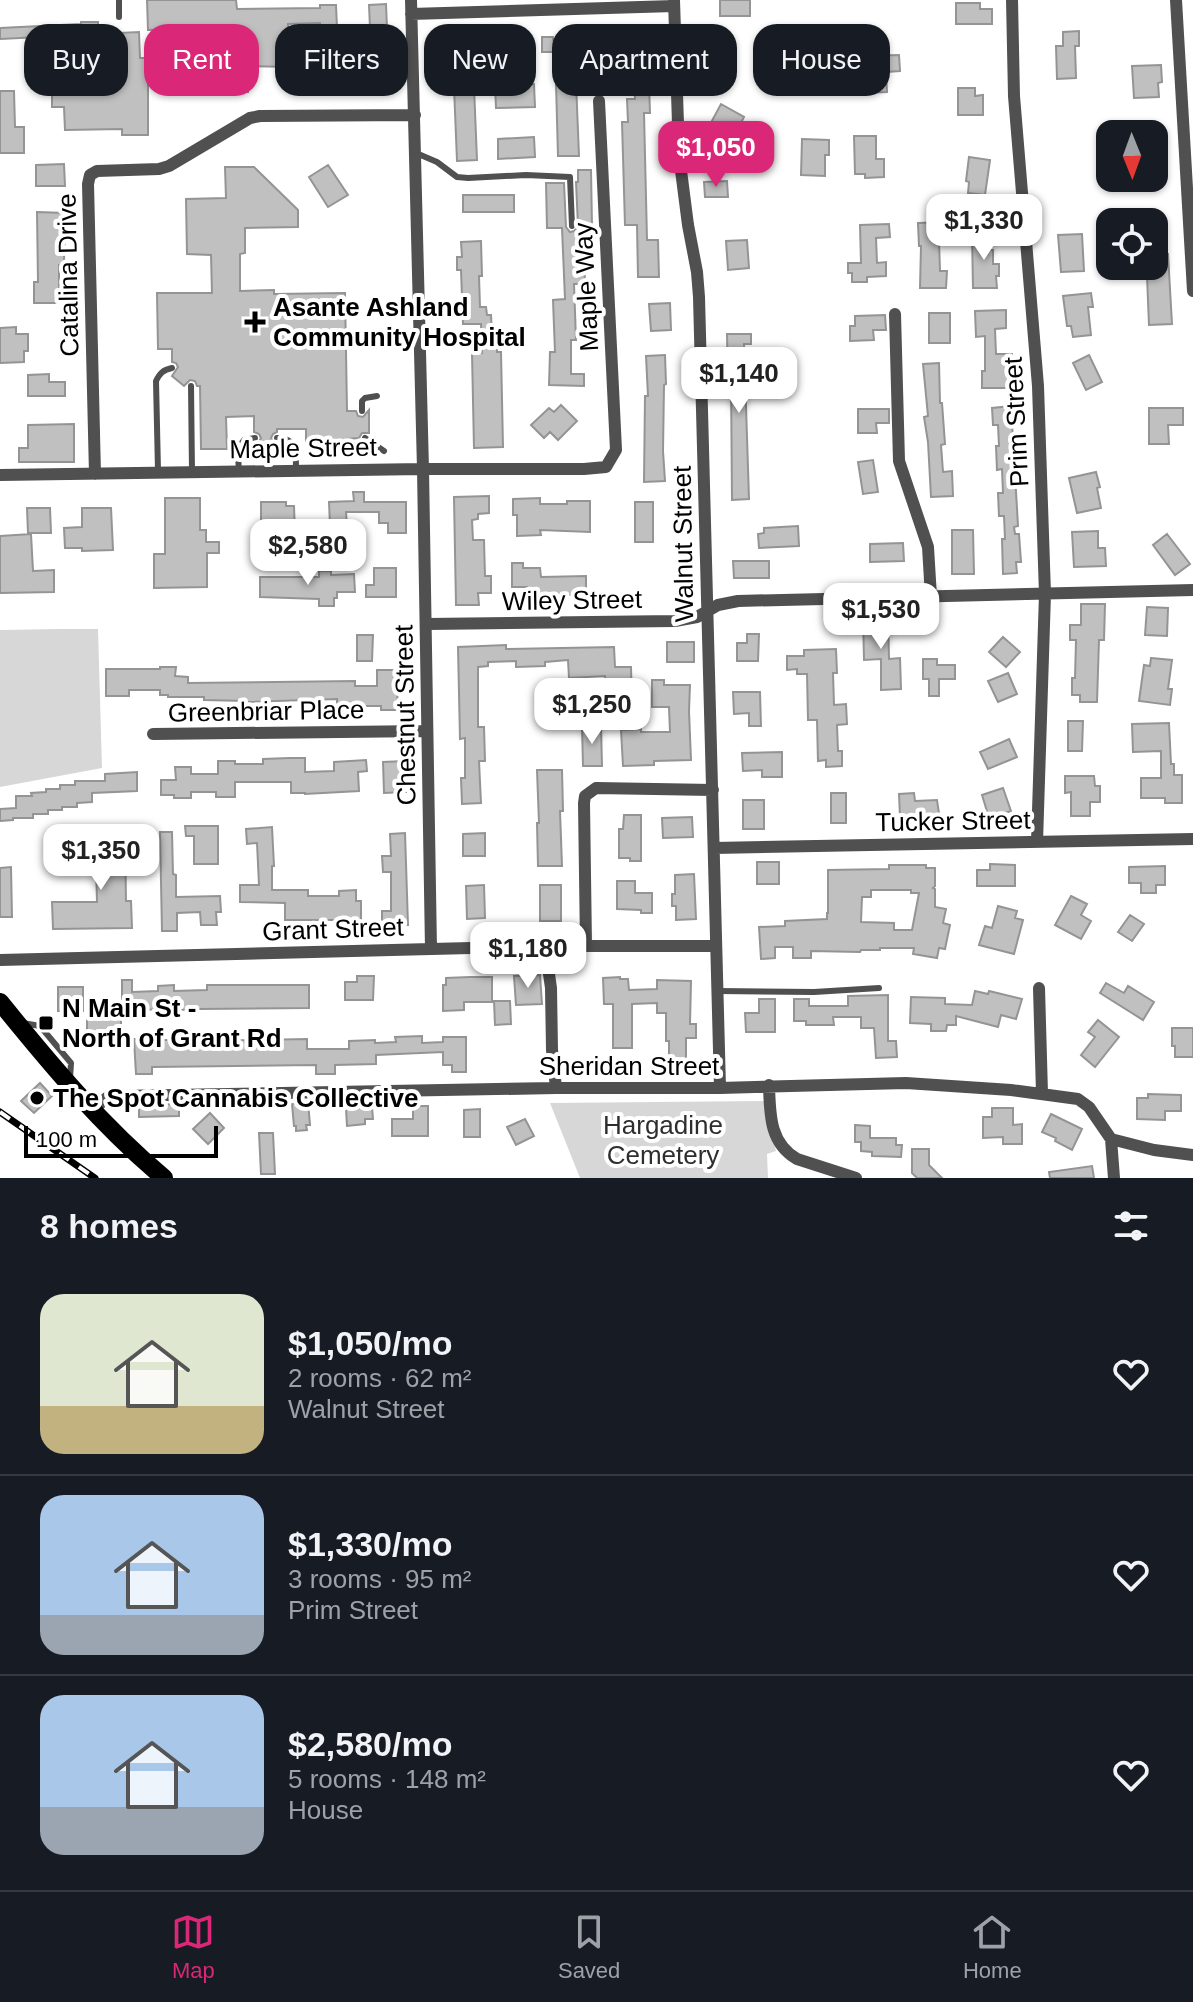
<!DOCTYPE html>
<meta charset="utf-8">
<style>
:root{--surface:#171b24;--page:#242831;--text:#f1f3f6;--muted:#9ea1a6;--line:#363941;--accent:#db2777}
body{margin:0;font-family:Helvetica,sans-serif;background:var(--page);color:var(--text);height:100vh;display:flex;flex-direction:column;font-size:30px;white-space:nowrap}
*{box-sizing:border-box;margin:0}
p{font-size:26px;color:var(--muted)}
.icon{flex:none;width:44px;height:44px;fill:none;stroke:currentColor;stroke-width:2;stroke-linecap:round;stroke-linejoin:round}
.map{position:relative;height:1178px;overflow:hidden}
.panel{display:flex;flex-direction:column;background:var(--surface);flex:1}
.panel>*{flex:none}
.top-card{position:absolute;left:24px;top:24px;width:1146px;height:72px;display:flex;gap:16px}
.needle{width:52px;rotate:179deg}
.controls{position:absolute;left:1096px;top:120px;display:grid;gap:16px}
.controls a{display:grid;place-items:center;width:72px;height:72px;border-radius:16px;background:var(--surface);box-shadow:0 2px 6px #0004;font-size:40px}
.scale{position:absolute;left:24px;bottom:20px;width:194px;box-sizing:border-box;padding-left:8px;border:4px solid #000;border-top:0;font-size:22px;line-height:28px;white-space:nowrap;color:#000;-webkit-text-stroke:6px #fff;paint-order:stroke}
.price{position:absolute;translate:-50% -68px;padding:0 18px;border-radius:16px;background:#fff;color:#222;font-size:26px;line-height:52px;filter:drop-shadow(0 2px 4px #0008)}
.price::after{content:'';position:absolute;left:50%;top:48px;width:24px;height:18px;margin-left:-12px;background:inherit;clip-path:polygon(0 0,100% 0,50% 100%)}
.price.selected{background:var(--accent);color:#fff}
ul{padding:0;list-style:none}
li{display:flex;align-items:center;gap:24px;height:200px;padding:0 40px}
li+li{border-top:2px solid var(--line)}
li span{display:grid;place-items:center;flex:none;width:224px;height:160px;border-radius:24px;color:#555}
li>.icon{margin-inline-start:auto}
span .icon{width:96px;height:96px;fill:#fffc;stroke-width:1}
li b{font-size:34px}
h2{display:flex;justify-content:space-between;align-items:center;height:96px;padding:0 40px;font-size:34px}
.chip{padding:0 28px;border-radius:24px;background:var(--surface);box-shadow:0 2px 6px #0004;font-size:28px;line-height:72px}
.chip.selected{background:var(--accent);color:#fff}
.menu{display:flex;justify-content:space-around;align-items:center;height:112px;border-top:2px solid var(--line);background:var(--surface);font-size:22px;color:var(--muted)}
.menu a{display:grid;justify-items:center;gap:4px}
.menu .selected{color:var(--accent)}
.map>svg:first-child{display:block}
.green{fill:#d7d7d7}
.building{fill:#c0c0c0;stroke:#949494;stroke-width:2;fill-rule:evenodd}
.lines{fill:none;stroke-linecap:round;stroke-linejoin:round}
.lane{stroke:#505050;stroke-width:6}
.street{stroke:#505050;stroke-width:12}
.primary{stroke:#000;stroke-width:18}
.rail-casing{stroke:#000;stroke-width:7}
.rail{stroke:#fff;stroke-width:4;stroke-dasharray:12;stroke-linecap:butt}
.poi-dot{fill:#000;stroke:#fff;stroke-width:3}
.labels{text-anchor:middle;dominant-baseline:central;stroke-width:8;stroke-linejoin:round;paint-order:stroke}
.street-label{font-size:26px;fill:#000;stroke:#fff}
.poi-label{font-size:26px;font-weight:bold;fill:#000;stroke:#fff;text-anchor:start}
.park-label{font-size:26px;fill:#2e2e2e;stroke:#fff}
</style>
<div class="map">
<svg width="1193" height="1178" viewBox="0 0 1193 1178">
<rect width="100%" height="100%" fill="#fff"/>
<path class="green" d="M59,629H98L102,768L0,787V630Z
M764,1101L776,1151L767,1154L768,1178H580L550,1103Z"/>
<path class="building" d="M147,0H236L237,9L320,8V5H336L337,28L320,29V23L288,24V46H293V67L248,66V92H236L237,67H209L210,34H182V29L148,30Z
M720,0H750V16H720Z
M956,3H980V9H992V24H956Z
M386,4L387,28H370L369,5Z
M81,22H98V34L139,32L140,58H154V77H148V135H122V129L65,130L64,107H52V94L81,93V35L0,39V28L81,24Z
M1079,31V46H1075L1076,78L1057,79L1056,46H1063V32Z
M597,35H621V53H614V63H555V52H542V37H553V40H569V44H597Z
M460,36L461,52L478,51L479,67L466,68V65H444L443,37Z
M732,39L733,71H729V88H711L710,59H713L712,40Z
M489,42H527V61L488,60Z
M809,47L810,77L772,78V59H789V48Z
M899,55L900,71L886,72L887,92L862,93L861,56Z
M388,63V87L311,90V88H303L302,72L377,69V64Z
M1161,65L1162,82L1158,83L1159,97L1134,98L1132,66Z
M576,82L579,156H558L556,83Z
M534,84L535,107L496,108L495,85Z
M634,84H649L650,113H644L647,240H658L659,277H638L637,225H625L622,122H628L627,99H635Z
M454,87H474L477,160L457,161Z
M958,88H975V96L983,95V115H958Z
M0,91H14L15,127H24V153H0Z
M721,104L744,117L738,129L731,125L724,139L707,130Z
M854,136H876V159H884V177L865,178V174H855Z
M534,137L535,157L498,159V139Z
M802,139L829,140V155H825V176L801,175Z
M969,157L990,160L985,195L968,193L969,182L966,181Z
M64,164L65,186H36V165Z
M328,165L348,195L328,207L309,177Z
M225,167H254L298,210V227L245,228V253L240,254V291L274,290V294L345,293L347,411H356L358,416L363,417L369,410V433H362L359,438L347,439V445H310L309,440L306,441V429H277V432L273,434L271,438L273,442L277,444H255L259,442L261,438L259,434L254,432V416L226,417L227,449H201L200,386H197L195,381L190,380L184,386L172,376L178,367L176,363L172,362V349H158L157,293H212L211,255L187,254L186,199L226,198Z
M578,170H591L592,226H583L585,284H574L576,340H571V374H584V386L549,385L550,352H555L553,300L565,299L562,228H547L546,183H564L566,227L570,232L574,231L578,226L576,182H578Z
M727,181L728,197H705L704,182Z
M463,195H514V212H463Z
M37,212L65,213L64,265H59V303H34V282H38Z
M946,222L947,239L939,240L940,271H947L946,288H920L921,246H919L918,223Z
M1154,223H1162L1164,254H1168L1172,324L1149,325L1147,276L1133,277L1132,266H1154Z
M889,224L890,237L876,238L877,263L886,262V276L867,277V282H852V273H848V263H861L860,225Z
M972,233H990V250H993V264H999V276H996L997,288H973Z
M1082,234L1084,271L1061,272L1058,235Z
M747,240L749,268L728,270L726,241Z
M481,241L482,276H479L480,307H486L487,315H491L492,334L497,333V352H501L503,447L474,448L472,353H482L481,324H463L461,270H457V257H462L461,242Z
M1091,293L1093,307H1088L1091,335L1073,337L1071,326H1067L1063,296Z
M670,303L671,330L651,331L649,304Z
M1006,310V328L995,329L996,354H1012L1014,388H982V371H985V336L976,337L975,311Z
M929,313H950V343H929Z
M885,315L886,330H873L874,340L850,341V326H855V316Z
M16,327V334H28V351H24V362L0,363V328Z
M727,334H751V344H744L749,499L732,500L731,379H728Z
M665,355L666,384L664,385L663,451L665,481L644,482L645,396H648L646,356Z
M1089,355L1102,382L1086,390L1073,363Z
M939,363L940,403H942L945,444L941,445L943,472L952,471L953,496L931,497L928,442L924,417L928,416L923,364Z
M49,374V382H65V396H28V375Z
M561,405L577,421L558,440L550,432L544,438L531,425L549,408L554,412Z
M1011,406L1018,526L1014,527L1015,534H1019L1021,562H1016L1017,573L1003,574L1002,539H1005L1004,516H999L998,493H1003L1002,469L997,470L996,446H999L998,425H993L992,408Z
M1149,408H1183V425H1168L1169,444H1149Z
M858,409H889V423H876L877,433H858Z
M74,424V462H19V448H28V425Z
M873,460L878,492L863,494L858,462Z
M1096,472L1100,487L1097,488L1101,508L1077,513L1069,478Z
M353,492H364V502H406V533H388V523H379V512H346L347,526H330L329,502L354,501Z
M489,496V513L478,514V519L472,520L473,540H484L485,576H491V593H478L479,605H456L454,497Z
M165,498H200V530H206V542H219V553H207V587L154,588V554H165Z
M540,498V504H567V501H590V532L540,530L541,535L517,536V515H513V499Z
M261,502H286V506H294L295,534L284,535V523H261Z
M635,502H653V542H635Z
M27,508H50L51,533H28Z
M82,508H111L113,550L82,551V548H65L64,528L82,527Z
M798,526L799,546L759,548L758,534L764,533V528Z
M952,530H973L974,574H952Z
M1098,531V548H1105L1106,566L1074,567L1072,532Z
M31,534L33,571L54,570V592L0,593V536Z
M1167,534L1190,564L1175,575L1153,545Z
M903,543L904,561L870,562V544Z
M733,561H769V578H734Z
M512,563H523V568H540L541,577L586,576V594L541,596V599H527V587H512Z
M374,568H396V597H366V585H374Z
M319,571H331V575L354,574L355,592H337V598H334V606H319V599L260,597V577H319Z
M1081,604H1105L1104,640H1099L1097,702H1080V695H1072V678H1075L1076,640H1070V625H1081Z
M1147,607L1168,608L1167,636L1145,635Z
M888,616L889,659L900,658L901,689L881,690V659L864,660L863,617Z
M747,634H759L758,661H737V643H747Z
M357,635H373L372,661H357Z
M1003,637L1020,652L1006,667L989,652Z
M667,642H694V662H667Z
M506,645V649L614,647L615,667H631L632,701L618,702V695L606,696L605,676L569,678L568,660L545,662V666L516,667V661L488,662V666L478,667V727H484L485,761H479L481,803L462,804L461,778H465V738L460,739L458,647Z
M836,649L837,673H833L834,705L846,704L847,724L837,725L838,751H842V766L826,767V760L818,761L817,720H808L807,674H797V669L787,670V656H804V650Z
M1151,658L1172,660L1168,689H1172L1170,705L1139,701L1144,665L1150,666Z
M923,659H937V665H955V679H939V696H929V679H923Z
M160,667H176L175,676L188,677V683L355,681V686H377V670H403V687H397L398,710H381V706H337V699L246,702V701L204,700V697H168V695H160V690H129V696H106V669H160Z
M1008,673L1017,694L998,702L988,681Z
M652,680H664V685H690L689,711L691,760L654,761V765L623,766L621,730L641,729V732H670L669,707H652Z
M733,692H760L761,726H749V713L734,714Z
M1068,721H1083L1082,751H1068Z
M1169,723L1171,764H1174V775H1182V803H1165V798H1141V778H1161V751L1133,752L1132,724Z
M582,725H601L602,766H583Z
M1009,739L1017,757L988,769L980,752Z
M782,752V777H762V770L743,771L742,753Z
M290,758H305V772L334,771V762L366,760L367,771L358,772L359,791L305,794V793H291V782H235V797H216V792H191V798H174V795H161V780H176L175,767H191V774H218V761H235V764H263V759Z
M405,761L406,792L384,793L383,762Z
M537,770H562L563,811H560L562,866H538L537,823H539Z
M137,772V791L92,793V802L77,803V807H62V810H48V814H33V818H13V820L0,821V809L16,808V796H32L31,793L46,792V789H60V785H75V781H105V774Z
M1065,776H1094L1095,786H1100V802H1090V816H1071V792L1065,793Z
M1003,788L1011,811L989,818L982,795Z
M831,793H846V823H831Z
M914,793L915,801L937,800L940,820L912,821V816L900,817L899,794Z
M743,800H764V829H743Z
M624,815H641V861H630V858H619V829H623Z
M692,817L693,837L663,838L662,818Z
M185,826H218V864H194V836H186Z
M272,827L274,866H272V890H308V896H339V891L356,890V901H361V920H285V903L240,902V885H259L257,843L247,844L246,829Z
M160,832H172L173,874L176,875V897L220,896L221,912H216L217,925H201L200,912L177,913V931H162Z
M95,833H125L126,901H131L132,928L53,929L52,902H97Z
M405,833L408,925L382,926V911H391V872H383L382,856H391L390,834Z
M485,833V856H463V834Z
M757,862H779V884H757Z
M990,864L1015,865V886H977V870H990Z
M889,865H926V868H935V886L933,888L935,889V907L946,909L943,923L950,925L945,949L939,948L937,958L913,954L914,948H880V950H861L860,952L811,951V958H793V947H775V958L761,959L759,927L785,926V921L827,919V913H828V870L889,869ZM871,890H911V893H919L912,930H894V923L861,922L862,897H871Z
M1165,866V885H1156V893H1141V883H1129V867Z
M11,867L12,917H0V868Z
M694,874L696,919L676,920V906H672V894H675V875Z
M617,881H635V893H652V913H641V910L617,909Z
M484,885L485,918L467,919L466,886Z
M540,885H561V921H540Z
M1071,896L1087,904L1081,915L1091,921L1081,939L1055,925Z
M998,906L1017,911L1015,918L1023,920L1014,954L979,945L985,926L992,928Z
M1130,915L1144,924L1132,941L1118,932Z
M540,975L542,1004L516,1005L514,976Z
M357,976H374L373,1000H345V982H357Z
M470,977H492V1002H464V1010L443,1011V985H446V978Z
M620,977V979H628L629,990L657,989V980L691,981L690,1024H696V1038H686V1058H669V1041H666V1013H657V1003L632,1004V1048H613V1004H604L603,978Z
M122,980H132V992L158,991V986L174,985V991L207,990V985H309V1008L198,1009L159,1011L158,1010L137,1009V1016H122Z
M1106,983L1124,993L1128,986L1154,1002L1143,1020L1100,993Z
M58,987H83V1011H58Z
M975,991L988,994L989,991L1022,999L1016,1019L1001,1015L998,1027L956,1016V1025H947L946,1031H931V1024L910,1023L911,997L945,998V1004L972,1005Z
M888,995V1041H896L897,1057L876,1058L874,1028H861V1017H833L834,1025H806V1021H794V999H809V1006H848V996Z
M759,999H775V1032H746L745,1013H759Z
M494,1001H510L511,1024L495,1025Z
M87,1019H121V1034L87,1035Z
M1098,1020L1119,1037L1095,1067L1081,1055L1095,1037L1088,1032Z
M1172,1028H1193V1057H1175V1046H1172Z
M422,1036V1043L443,1042V1037H466V1072H452V1065H443V1052L376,1055V1064L335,1065V1074H316V1065L152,1067V1074H136L134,1039L196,1041L307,1039V1049H349V1041L375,1040V1043L396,1042L395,1037Z
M40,1083L52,1096L34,1113L21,1101Z
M1148,1094L1181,1095V1111H1165V1120L1137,1119V1098H1148Z
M308,1102L310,1125H306L307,1130L296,1131V1126H294L292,1104Z
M179,1104V1116L139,1117V1105Z
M413,1106H428V1136H392V1119H413Z
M372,1107L373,1119H365V1124L347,1126L346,1109Z
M992,1108H1013V1125L1022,1124V1144H1003V1137L983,1138V1117H992Z
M480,1109V1137H464V1110Z
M210,1113L224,1128L208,1144L193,1129Z
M1051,1114L1082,1129L1072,1150L1055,1141L1056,1138L1042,1132Z
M525,1119L534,1136L516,1145L507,1127Z
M855,1125L870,1126V1138H896V1145H902L901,1157L872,1156V1152L861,1151V1142H855Z
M259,1133H273L275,1174H261Z
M912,1149H929V1165L942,1178H917L912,1173Z
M1092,1166L1094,1178H1050L1049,1172Z"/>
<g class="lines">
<path class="lane" d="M119,0V17
M416,153L437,162L457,177L468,178L526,175L570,177L572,226
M191,386L192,472
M362,411V401L365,398L377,396
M277,438C297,437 296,455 296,470
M365,438L384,451
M158,471L156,381C160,373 163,370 172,368
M239,472L238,455L240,445L244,440L255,438
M718,991L814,992L879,988
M23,1023L40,1026L71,1063L70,1079"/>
<path class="street" d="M411,0L423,469L431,949
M674,0L679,155L688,225L697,272L699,297L720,1088
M1012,0L1014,96L1038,386L1045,594L1037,842
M1176,0L1193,291
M411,14L674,6
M895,314L899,461L928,547L931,597
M95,474L88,184L90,175L97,171L159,169L169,166L250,118L260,116L415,115
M0,475L423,469H584L606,467L616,450L599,101
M427,624L675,621L697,617L718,605L738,601L1193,590
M153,734L427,731
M714,848L1193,839
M545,946L551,988L552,1050L556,1088
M586,946L584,803L585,796L596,788L713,790
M0,960L545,946H715
M1039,988L1042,1093
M769,1085C770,1113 769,1143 797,1159L856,1178
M92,1110L108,1097L117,1096L556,1088H720L906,1083L1011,1090L1078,1099L1089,1107L1111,1139L1114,1178
M1111,1139L1154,1150L1193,1155"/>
<path class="primary" d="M0,1002C51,1065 102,1126 164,1178"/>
<g class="rail-casing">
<path id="rail" d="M0,1112L95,1178"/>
</g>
<use href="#rail" class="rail"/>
</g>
<g class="poi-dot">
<path d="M251 310h8v8h8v8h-8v8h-8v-8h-8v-8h8z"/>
<rect x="38" y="1015" width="16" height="16" rx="4"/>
<circle cx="37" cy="1098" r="8"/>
</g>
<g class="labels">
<g class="street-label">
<text transform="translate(68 275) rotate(-91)">Catalina Drive</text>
<text transform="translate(586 287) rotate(-93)">Maple Way</text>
<text transform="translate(1016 422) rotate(-93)">Prim Street</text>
<text transform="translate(303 448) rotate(-1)">Maple Street</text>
<text transform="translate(683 544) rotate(-91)">Walnut Street</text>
<text transform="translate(572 600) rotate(-1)">Wiley Street</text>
<text transform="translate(266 711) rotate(-1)">Greenbriar Place</text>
<text transform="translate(405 715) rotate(-91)">Chestnut Street</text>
<text transform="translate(953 821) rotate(-1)">Tucker Street</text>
<text transform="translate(333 929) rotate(-2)">Grant Street</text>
<text x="629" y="1066">Sheridan Street</text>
</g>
<g class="poi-label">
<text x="273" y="307">Asante Ashland<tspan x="273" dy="30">Community Hospital</tspan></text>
<text x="62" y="1008">N Main St -<tspan x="62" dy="30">North of Grant Rd</tspan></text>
<text x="53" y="1098">The Spot Cannabis Collective</text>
</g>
<g class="park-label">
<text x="663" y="1125">Hargadine<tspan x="663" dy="30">Cemetery</tspan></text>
</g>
</g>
</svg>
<div class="controls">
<a><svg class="needle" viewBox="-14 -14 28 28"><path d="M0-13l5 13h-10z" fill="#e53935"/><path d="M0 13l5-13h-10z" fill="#9ea1a6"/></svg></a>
<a><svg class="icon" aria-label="locate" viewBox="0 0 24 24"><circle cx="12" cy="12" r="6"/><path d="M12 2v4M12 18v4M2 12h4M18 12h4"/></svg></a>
</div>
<div class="scale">100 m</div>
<b class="price selected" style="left:716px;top:189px">$1,050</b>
<b class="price" style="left:984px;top:262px">$1,330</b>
<b class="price" style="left:739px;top:415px">$1,140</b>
<b class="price" style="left:308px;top:587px">$2,580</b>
<b class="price" style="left:881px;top:651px">$1,530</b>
<b class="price" style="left:592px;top:746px">$1,250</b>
<b class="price" style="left:101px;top:892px">$1,350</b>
<b class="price" style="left:528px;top:990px">$1,180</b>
<div class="top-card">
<a class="chip">Buy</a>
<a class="chip selected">Rent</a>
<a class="chip">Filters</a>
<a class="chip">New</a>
<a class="chip">Apartment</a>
<a class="chip">House</a>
</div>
</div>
<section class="panel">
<h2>8 homes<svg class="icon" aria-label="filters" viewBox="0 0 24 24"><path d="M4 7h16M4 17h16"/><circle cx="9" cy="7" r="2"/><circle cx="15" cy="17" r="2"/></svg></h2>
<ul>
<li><span style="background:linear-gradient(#dfe7d0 70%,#c2b280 0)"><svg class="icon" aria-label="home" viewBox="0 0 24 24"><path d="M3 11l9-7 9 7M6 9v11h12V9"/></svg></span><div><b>$1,050/mo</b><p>2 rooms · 62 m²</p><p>Walnut Street</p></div><svg class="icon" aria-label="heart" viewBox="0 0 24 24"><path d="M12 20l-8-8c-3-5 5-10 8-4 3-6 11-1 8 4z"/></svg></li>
<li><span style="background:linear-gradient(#a9c7e8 75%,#9aa5b1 0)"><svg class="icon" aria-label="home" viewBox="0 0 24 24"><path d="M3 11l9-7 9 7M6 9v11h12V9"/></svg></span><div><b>$1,330/mo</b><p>3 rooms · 95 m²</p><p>Prim Street</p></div><svg class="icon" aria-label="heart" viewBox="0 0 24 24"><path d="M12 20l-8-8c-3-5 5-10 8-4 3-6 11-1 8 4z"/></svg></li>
<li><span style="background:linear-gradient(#a9c7e8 70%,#9aa5b1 0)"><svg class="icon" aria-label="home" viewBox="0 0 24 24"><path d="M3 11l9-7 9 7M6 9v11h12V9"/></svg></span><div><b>$2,580/mo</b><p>5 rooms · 148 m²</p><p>House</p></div><svg class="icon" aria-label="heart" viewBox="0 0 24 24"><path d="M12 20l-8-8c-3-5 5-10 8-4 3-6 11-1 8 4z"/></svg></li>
</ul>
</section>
<nav class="menu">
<a class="selected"><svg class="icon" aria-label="map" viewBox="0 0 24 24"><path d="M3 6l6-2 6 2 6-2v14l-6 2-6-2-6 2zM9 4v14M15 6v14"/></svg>Map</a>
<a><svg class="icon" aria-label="saved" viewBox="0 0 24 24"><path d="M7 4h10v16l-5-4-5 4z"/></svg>Saved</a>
<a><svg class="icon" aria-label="home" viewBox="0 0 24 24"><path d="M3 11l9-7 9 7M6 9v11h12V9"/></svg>Home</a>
</nav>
